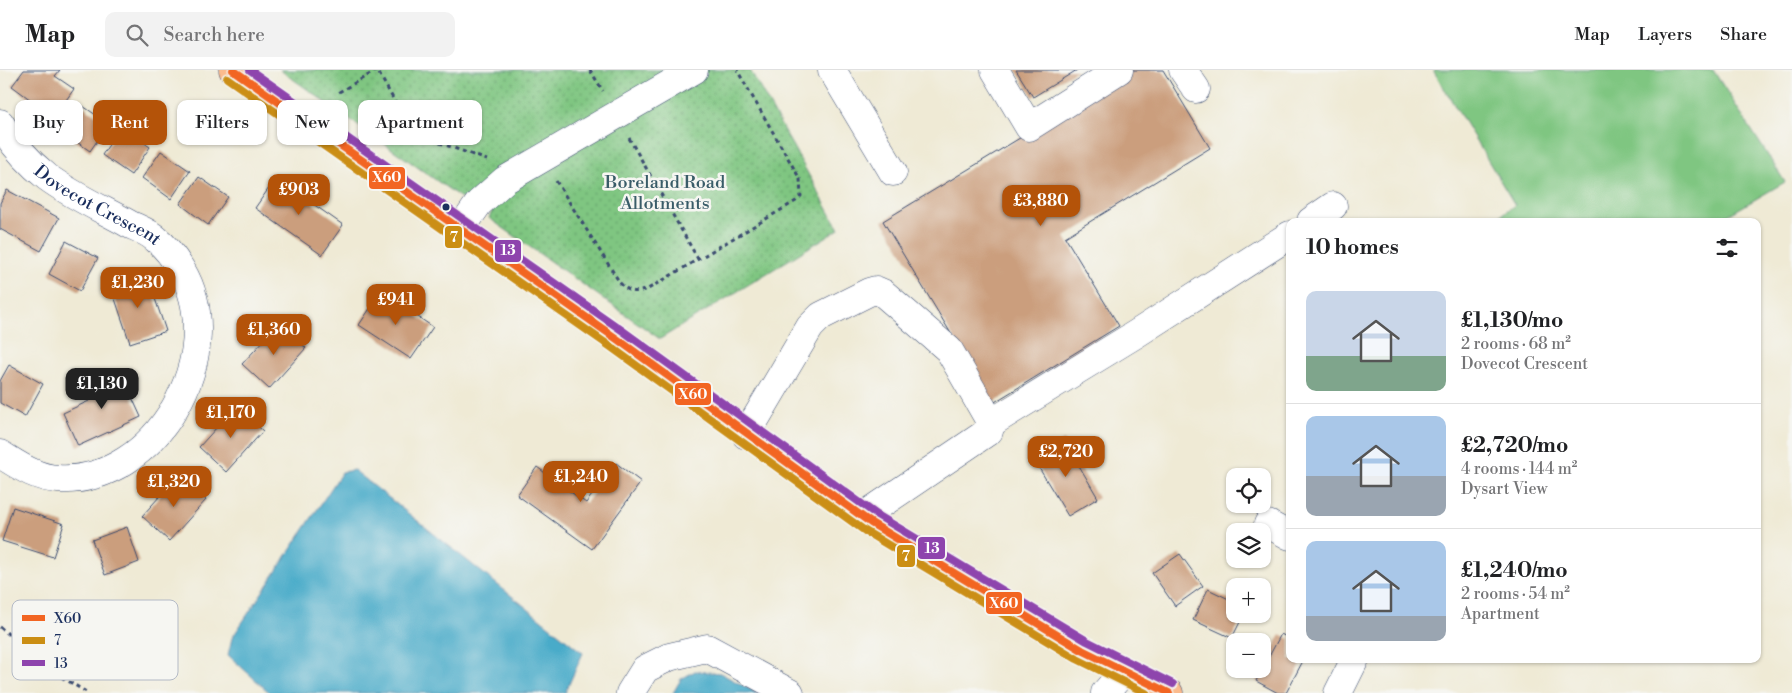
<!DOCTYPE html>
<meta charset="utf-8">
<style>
:root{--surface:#fff;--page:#f2f2f2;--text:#202124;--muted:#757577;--line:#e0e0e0;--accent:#b45309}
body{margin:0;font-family:"Libre Bodoni",serif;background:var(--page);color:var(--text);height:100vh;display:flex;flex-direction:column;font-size:19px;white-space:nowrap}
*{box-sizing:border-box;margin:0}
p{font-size:16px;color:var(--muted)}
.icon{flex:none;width:28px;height:28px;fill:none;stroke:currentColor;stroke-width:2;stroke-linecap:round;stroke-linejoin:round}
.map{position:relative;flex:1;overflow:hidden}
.details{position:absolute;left:1286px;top:148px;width:475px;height:445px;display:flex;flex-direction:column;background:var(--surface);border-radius:10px;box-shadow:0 1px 4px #0004}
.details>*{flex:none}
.top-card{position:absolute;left:15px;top:30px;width:475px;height:45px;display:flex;gap:10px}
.tools{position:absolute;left:1226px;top:398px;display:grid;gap:10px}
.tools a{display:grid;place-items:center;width:45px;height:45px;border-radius:10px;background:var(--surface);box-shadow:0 1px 4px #0004;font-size:25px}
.price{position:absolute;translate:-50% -42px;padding:0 11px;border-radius:10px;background:var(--accent);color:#fff;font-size:16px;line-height:32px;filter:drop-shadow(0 1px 2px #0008)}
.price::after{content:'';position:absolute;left:50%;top:30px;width:15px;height:11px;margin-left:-8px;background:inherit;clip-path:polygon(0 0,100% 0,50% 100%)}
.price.selected{background:#222;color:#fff}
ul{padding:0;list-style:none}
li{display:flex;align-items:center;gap:15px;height:125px;padding:0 20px}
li+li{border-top:1px solid var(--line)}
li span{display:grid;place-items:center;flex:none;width:140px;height:100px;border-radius:10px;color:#555}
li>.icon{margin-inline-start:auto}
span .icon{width:60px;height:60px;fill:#fffc;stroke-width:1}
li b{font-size:21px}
h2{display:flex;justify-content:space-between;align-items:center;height:60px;padding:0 20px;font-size:21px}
.chip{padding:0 18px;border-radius:10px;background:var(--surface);box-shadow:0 1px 4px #0004;font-size:18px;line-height:45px}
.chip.selected{background:var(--accent);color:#fff}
header{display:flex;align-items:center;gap:30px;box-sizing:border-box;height:70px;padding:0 25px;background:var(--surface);border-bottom:1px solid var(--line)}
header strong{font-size:24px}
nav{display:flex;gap:28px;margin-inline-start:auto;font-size:18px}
.search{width:350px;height:45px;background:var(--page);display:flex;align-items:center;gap:12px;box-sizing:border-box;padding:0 18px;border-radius:10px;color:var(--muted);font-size:19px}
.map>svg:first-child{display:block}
.grass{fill:#7fc681;stroke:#4d7a70}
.park{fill:url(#park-dots);stroke:#4d7a70}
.water{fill:#49abc9;stroke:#326d94}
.building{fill:#cb9e7d}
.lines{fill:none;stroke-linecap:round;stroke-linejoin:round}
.minor-casing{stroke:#3b4b70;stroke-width:29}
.major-casing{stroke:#3b4b70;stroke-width:29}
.path{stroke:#3b4b70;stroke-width:3;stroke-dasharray:4 4;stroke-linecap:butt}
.minor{stroke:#fff;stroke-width:28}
.major{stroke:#fbbb8d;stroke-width:28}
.bus-1-casing{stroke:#f6f6f2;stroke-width:11}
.bus-2-casing{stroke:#f6f6f2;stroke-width:11}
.bus-3-casing{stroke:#f6f6f2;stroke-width:11}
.bus-1{stroke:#f26522;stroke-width:8}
.bus-2{stroke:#cb8e13;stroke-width:8}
.bus-3{stroke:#8e44ad;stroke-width:8}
.bus-dot{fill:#1b2f5e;stroke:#f6f6f2;stroke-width:2}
.labels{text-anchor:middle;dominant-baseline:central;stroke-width:5;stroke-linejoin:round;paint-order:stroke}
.park-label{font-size:18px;fill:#395c68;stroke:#f6f6f2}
.street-label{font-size:18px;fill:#1b2f5e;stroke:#f6f6f2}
.key{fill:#f6f6f2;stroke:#b4bac6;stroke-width:1}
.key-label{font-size:14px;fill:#1b2f5e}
.line-badge{stroke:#f6f6f2;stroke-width:2}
.badge-label{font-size:14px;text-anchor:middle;font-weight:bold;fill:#fff}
</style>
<header>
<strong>Map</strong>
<div class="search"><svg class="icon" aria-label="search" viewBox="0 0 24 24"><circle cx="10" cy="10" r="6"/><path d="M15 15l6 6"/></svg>Search here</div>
<nav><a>Map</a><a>Layers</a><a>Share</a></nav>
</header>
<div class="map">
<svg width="1792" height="623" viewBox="0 0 1792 623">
<defs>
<pattern id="park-dots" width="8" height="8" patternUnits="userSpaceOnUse" patternTransform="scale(1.25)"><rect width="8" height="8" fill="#7fc681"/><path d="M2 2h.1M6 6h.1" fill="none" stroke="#67a16d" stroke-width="1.8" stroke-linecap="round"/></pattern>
</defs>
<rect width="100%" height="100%" fill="#f6f6f2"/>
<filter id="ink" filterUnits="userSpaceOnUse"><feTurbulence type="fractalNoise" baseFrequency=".02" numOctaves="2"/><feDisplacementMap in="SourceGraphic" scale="10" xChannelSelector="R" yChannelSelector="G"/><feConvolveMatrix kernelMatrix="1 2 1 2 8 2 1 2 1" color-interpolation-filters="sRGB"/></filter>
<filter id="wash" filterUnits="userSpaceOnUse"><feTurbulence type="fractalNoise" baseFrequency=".0096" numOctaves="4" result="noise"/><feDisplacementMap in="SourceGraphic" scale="20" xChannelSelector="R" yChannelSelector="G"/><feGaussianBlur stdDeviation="1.12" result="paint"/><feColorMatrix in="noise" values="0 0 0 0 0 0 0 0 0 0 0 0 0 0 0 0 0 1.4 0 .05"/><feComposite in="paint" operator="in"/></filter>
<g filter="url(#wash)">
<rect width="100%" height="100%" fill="#efead5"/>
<path class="grass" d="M1433,0H1713L1785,112L1718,151H1492L1515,135Z"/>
<path class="park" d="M280,0H750L839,159L660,269L489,148L499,126L483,114L464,130Z"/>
<path class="water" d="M354,400L583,583L565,623H270L228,585L232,568L342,402Z
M695,601L720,603L757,623H673L681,609Z"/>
<g id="blocks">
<path class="building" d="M24,0H60L55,6L74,19L54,47L12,16Z
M1016,0H1077L1033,27Z
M1132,0H1163L1210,78L1065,167L1119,256L993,333L883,151Z
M80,34L109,54L90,81L61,61Z
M121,57L150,77L131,105L102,85Z
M161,81L190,101L171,129L142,108Z
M199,107L228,127L208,155L180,134Z
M276,108L343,155L322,185L255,138Z
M7,120L59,148L41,181L0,159V133Z
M66,171L98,188L80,221L49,204Z
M147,205L166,261L130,273L111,217Z
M381,222L433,257L411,289L359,255Z
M279,254L306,278L269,319L242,294Z
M9,295L43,314L25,347L0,333V311Z
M120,301L141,347L78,376L63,343L89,331L83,318Z
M236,336L263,361L226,402L199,377Z
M1064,370L1098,428L1068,446L1033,388Z
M616,393L641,412L592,479L517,425L537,397L586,433Z
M179,405L206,430L169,471L142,446Z
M13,437L64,454L53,487L2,471Z
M127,457L139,492L105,505L92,470Z
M1180,484L1203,516L1175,536L1152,503Z
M1208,519L1235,532V544H1244L1232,568L1193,550Z
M1281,564L1290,569V589H1304L1286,623H1278L1256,611Z"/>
</g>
</g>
<g filter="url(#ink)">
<use href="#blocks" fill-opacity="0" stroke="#3b4b70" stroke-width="1"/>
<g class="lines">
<g class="minor-casing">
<g id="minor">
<path d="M832,0L893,102"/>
<path d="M995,0L1029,57L1119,0"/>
<path d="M1183,0L1196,19"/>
<path id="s1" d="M0,53C13,75 27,91 47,107C71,125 102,139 129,154C137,158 149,162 156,169C165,176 176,191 182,201C230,283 156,415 58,409C36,408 18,395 0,384"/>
<path d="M1311,151L1333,136"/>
<path d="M460,160L479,133L505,110L694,0"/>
<path d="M991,353L1136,264L1290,165"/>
<path d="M746,365L810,257L821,246L869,222L876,220L883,223L949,280L991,353L989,361L862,447"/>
<path d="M1268,454L1290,466"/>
<path d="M630,623L645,599L669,587L707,578L790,623"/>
<path d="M1105,623L1124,601"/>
<path d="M1338,623L1355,589"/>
</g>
</g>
<g class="major-casing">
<path id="major" d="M233,0L617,269L871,453L1082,580L1169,623"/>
</g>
<path class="path" d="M590,0L603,21
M339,22L377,0L408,55L418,65L487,90
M629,68L698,189
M556,111L620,213C630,223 635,223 648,219L796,131L801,126L800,109L737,0
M0,557L53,602L88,623"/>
<use href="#minor" class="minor"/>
<use href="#major" class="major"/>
<g class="bus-1-casing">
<path id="bus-1" d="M233,0L617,269L871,453L1082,580L1169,623"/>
</g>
<g class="bus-2-casing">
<path id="bus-2" d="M227,8L611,277L865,461L1077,589L1146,623"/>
</g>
<g class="bus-3-casing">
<path id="bus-3" d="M250,0L623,261L877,445L1087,571L1173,614"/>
</g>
<use href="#bus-1" class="bus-1"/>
<use href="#bus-2" class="bus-2"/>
<use href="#bus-3" class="bus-3"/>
</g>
</g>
<circle class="bus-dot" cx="446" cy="137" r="4.5"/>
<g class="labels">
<g class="park-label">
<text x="665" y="112">Boreland Road<tspan x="665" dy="21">Allotments</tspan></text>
</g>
<g class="street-label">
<text stroke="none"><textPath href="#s1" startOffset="130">Dovecot Crescent</textPath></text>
</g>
</g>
<rect x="12" y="530" width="166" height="80" rx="8" class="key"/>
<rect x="22" y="545" width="23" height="6" fill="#f26522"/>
<rect x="22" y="567" width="23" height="7" fill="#cb8e13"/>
<rect x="22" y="590" width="23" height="6" fill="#8e44ad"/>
<g class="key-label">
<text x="54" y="553">X60</text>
<text x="54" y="575">7</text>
<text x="54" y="598">13</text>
</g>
<g class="line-badge">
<rect x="368" y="96" width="38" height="24" rx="5" fill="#f26522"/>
<rect x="444" y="155" width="19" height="24" rx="5" fill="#cb8e13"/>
<rect x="494" y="169" width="28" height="24" rx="5" fill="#8e44ad"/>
<rect x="674" y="312" width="38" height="24" rx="5" fill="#f26522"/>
<rect x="917" y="466" width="29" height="24" rx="5" fill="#8e44ad"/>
<rect x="896" y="474" width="20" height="24" rx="5" fill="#cb8e13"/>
<rect x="985" y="521" width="38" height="24" rx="5" fill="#f26522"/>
</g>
<g class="badge-label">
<text x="387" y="112">X60</text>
<text x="454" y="172">7</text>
<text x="508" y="185">13</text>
<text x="693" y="329">X60</text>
<text x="932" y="483">13</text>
<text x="906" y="491">7</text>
<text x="1004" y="538">X60</text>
</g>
</svg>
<div class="tools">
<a><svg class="icon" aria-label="locate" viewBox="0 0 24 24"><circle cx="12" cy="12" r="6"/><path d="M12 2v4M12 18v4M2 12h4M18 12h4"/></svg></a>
<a><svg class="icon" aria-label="layers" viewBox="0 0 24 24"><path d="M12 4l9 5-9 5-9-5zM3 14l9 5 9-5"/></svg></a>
<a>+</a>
<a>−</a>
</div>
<b class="price" style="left:299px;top:146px">£903</b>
<b class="price" style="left:1041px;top:157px">£3,880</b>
<b class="price" style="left:138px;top:239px">£1,230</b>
<b class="price" style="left:396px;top:256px">£941</b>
<b class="price" style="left:274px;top:286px">£1,360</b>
<b class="price selected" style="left:102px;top:340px">£1,130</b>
<b class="price" style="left:231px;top:369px">£1,170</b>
<b class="price" style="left:1066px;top:408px">£2,720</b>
<b class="price" style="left:581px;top:433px">£1,240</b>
<b class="price" style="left:174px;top:438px">£1,320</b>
<div class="top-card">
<a class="chip">Buy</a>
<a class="chip selected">Rent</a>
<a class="chip">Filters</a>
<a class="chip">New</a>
<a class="chip">Apartment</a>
</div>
<section class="details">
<h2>10 homes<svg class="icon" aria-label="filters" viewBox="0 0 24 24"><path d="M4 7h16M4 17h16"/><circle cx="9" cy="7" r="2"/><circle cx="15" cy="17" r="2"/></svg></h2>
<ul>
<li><span style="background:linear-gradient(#c9d6e8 65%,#7fa58c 0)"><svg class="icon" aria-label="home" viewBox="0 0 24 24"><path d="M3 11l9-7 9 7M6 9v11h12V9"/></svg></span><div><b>£1,130/mo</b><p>2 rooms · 68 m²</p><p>Dovecot Crescent</p></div></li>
<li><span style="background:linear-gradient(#a9c7e8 60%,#9aa5b1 0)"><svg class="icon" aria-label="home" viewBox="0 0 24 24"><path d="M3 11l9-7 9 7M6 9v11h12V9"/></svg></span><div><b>£2,720/mo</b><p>4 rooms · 144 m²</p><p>Dysart View</p></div></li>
<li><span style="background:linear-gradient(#a9c7e8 75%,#9aa5b1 0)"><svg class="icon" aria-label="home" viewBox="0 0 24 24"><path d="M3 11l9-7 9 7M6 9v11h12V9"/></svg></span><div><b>£1,240/mo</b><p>2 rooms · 54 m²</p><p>Apartment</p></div></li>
</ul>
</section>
</div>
